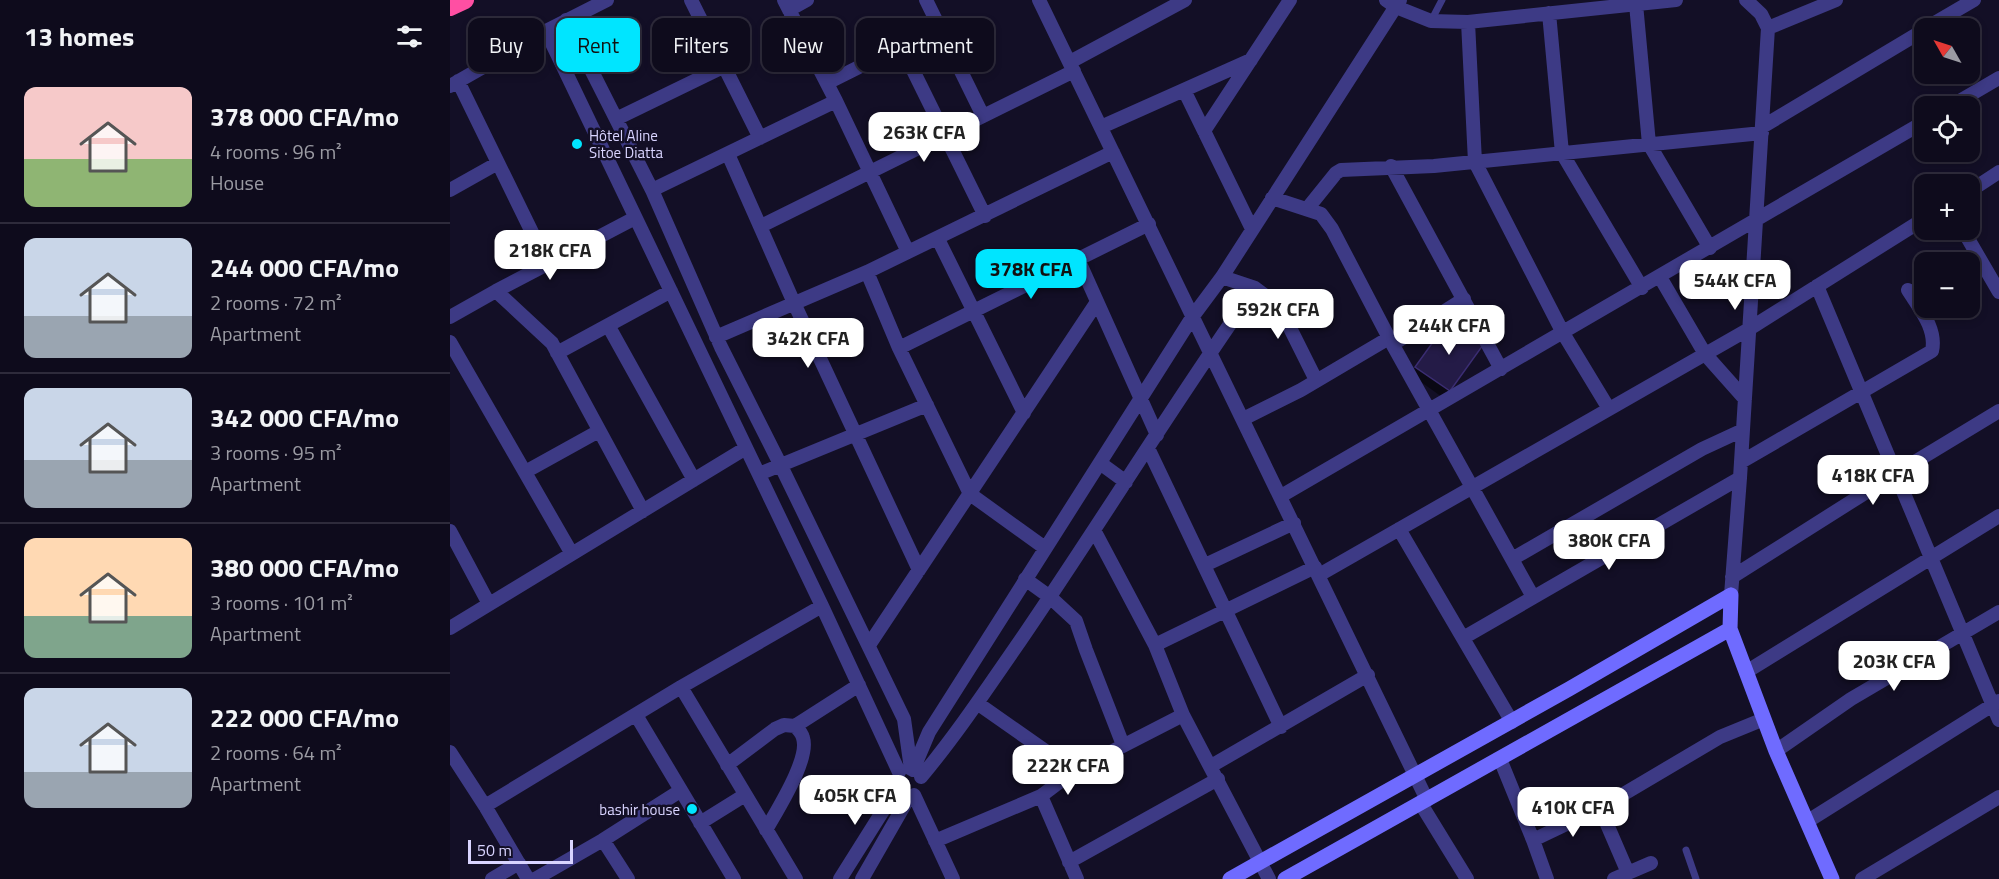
<!DOCTYPE html>
<meta charset="utf-8">
<style>
:root{--surface:#0e0b1c;--page:#171425;--text:#f1f3f6;--muted:#9b9ba3;--line:#2e2b3b;--accent:#00e5ff}
body{margin:0;font-family:"Titillium Web",sans-serif;background:var(--page);color:var(--text);height:100vh;display:flex;flex-direction:column;font-size:22px;white-space:nowrap}
*{box-sizing:border-box;margin:0}
p{font-size:20px;color:var(--muted)}
.icon{flex:none;width:33px;height:33px;fill:none;stroke:currentColor;stroke-width:2;stroke-linecap:round;stroke-linejoin:round}
.map{position:relative;flex:1;overflow:hidden}
.drawer{display:flex;flex-direction:column;background:var(--surface);width:450px}
.drawer>*{flex:none}
.guide{position:absolute;left:18px;top:18px;width:570px;height:54px;display:flex;gap:12px}
.needle{width:39px;rotate:309deg}
.buttons{position:absolute;left:1464px;top:18px;display:grid;gap:12px}
.buttons a{display:grid;place-items:center;width:66px;height:66px;border-radius:12px;background:var(--surface);box-shadow:0 3px 9px #0003,0 0 0 2px var(--line);font-size:30px}
.scale{position:absolute;left:18px;bottom:15px;width:105px;box-sizing:border-box;padding-left:6px;border:3px solid #d9d4ff;border-top:0;font-size:16px;line-height:21px;white-space:nowrap;color:#d9d4ff;-webkit-text-stroke:4px #130f26;paint-order:stroke}
.price{position:absolute;translate:-50% -51px;padding:0 14px;border-radius:12px;background:#fff;color:#222;font-size:20px;line-height:39px;filter:drop-shadow(0 2px 3px #0008)}
.price::after{content:'';position:absolute;left:50%;top:36px;width:18px;height:14px;margin-left:-9px;background:inherit;clip-path:polygon(0 0,100% 0,50% 100%)}
.price.current{background:var(--accent);color:#111}
ul{padding:0;list-style:none}
li{display:flex;align-items:center;gap:18px;height:150px;padding:0 24px}
li+li{border-top:2px solid var(--line)}
li span{display:grid;place-items:center;flex:none;width:168px;height:120px;border-radius:12px;color:#555}
li>.icon{margin-inline-start:auto}
span .icon{width:72px;height:72px;fill:#fffc;stroke-width:1}
li b{font-size:26px}
h2{display:flex;justify-content:space-between;align-items:center;height:72px;padding:0 24px;font-size:26px}
.pill{padding:0 21px;border-radius:12px;background:var(--surface);box-shadow:0 3px 9px #0003,0 0 0 2px var(--line);font-size:21px;line-height:54px}
.pill.current{background:var(--accent);color:#111}
main{display:flex;flex:1;min-height:0}
.map>svg:first-child{display:block}
.shadow{fill:#0007}
.building{fill:#241b47;stroke:#3b2d73;stroke-width:1.5}
.lines{fill:none;stroke-linecap:round;stroke-linejoin:round}
.lane{stroke:#3d3a85;stroke-width:7}
.street{stroke:#3d3a85;stroke-width:14}
.secondary{stroke:#6f6bff;stroke-width:15}
.highway{stroke:#ff4fa3;stroke-width:18}
.poi-dot{fill:#00e5ff;stroke:#130f26;stroke-width:2}
.labels{text-anchor:middle;dominant-baseline:central;stroke-width:5;stroke-linejoin:round;paint-order:stroke}
.poi-label{font-size:15px;fill:#d9d4ff;stroke:#130f26;text-anchor:start}
</style>
<main>
<section class="drawer">
<h2>13 homes<svg class="icon" aria-label="filters" viewBox="0 0 24 24"><path d="M4 7h16M4 17h16"/><circle cx="9" cy="7" r="2"/><circle cx="15" cy="17" r="2"/></svg></h2>
<ul>
<li><span style="background:linear-gradient(#f6c9c9 60%,#8fb573 0)"><svg class="icon" aria-label="home" viewBox="0 0 24 24"><path d="M3 11l9-7 9 7M6 9v11h12V9"/></svg></span><div><b>378 000 CFA/mo</b><p>4 rooms · 96 m²</p><p>House</p></div></li>
<li><span style="background:linear-gradient(#c9d6e8 65%,#9aa5b1 0)"><svg class="icon" aria-label="home" viewBox="0 0 24 24"><path d="M3 11l9-7 9 7M6 9v11h12V9"/></svg></span><div><b>244 000 CFA/mo</b><p>2 rooms · 72 m²</p><p>Apartment</p></div></li>
<li><span style="background:linear-gradient(#c9d6e8 60%,#9aa5b1 0)"><svg class="icon" aria-label="home" viewBox="0 0 24 24"><path d="M3 11l9-7 9 7M6 9v11h12V9"/></svg></span><div><b>342 000 CFA/mo</b><p>3 rooms · 95 m²</p><p>Apartment</p></div></li>
<li><span style="background:linear-gradient(#ffd9b3 65%,#7fa58c 0)"><svg class="icon" aria-label="home" viewBox="0 0 24 24"><path d="M3 11l9-7 9 7M6 9v11h12V9"/></svg></span><div><b>380 000 CFA/mo</b><p>3 rooms · 101 m²</p><p>Apartment</p></div></li>
<li><span style="background:linear-gradient(#c9d6e8 70%,#9aa5b1 0)"><svg class="icon" aria-label="home" viewBox="0 0 24 24"><path d="M3 11l9-7 9 7M6 9v11h12V9"/></svg></span><div><b>222 000 CFA/mo</b><p>2 rooms · 64 m²</p><p>Apartment</p></div></li>
</ul>
</section>
<div class="map">
<svg width="1549" height="879" viewBox="0 0 1549 879">
<rect width="100%" height="100%" fill="#130f26"/>
<path class="shadow" d="M998,323L999,390L992,397L960,374Z"/>
<path class="building" d="M998,321L1033,345L1000,391L965,367Z"/>
<g class="lines">
<path class="lane" d="M981,21L992,0
M1236,850L1246,879"/>
<path class="street" d="M241,0L310,138
M334,0L386,101L458,252
M476,0L533,116
M589,0L977,800
M936,0L946,7L981,21L1018,22L1226,0
M1186,4L1199,144L1260,248
M339,10L357,0
M1099,13L1112,153L1192,288
M116,20L202,190L271,347L331,466L454,719L461,769
M1018,22L1025,162L1113,333L1159,409
M1318,28L1386,0
M1476,28L1524,0
M96,31L372,606L449,772
M620,62L735,0
M8,81L98,265
M377,83L445,49L454,52L535,216
M0,86L96,31L157,0
M734,90L802,229
M1501,106L1549,78
M168,118L275,66
M651,127L801,60
M1312,127L1474,30
M754,131L840,0
M278,154L344,303L469,570
M941,166L1051,369
M0,190L48,163
M202,190L386,101
M1520,191L1549,172
M822,198L871,214L882,229L939,338L1083,597
M857,209L886,173L891,170L984,166L1312,133
M311,226L624,71
M1513,230L1549,292
M488,239L574,413
M628,259L707,435
M417,272L449,348L520,494L595,548
M772,277L805,288L829,306L866,380
M1210,277L1255,354L1295,399
M1367,286L1549,720
M46,291L102,343L193,511
M0,317L46,291L185,218
M159,327L244,480
M266,337L417,272L663,152
M0,342L122,554
M943,344L1014,299
M449,348L699,224
M107,353L221,291
M793,419L851,390L939,338
M698,448L831,727
M1291,462L1482,351C1487,329 1470,309 1458,290
M650,463L676,482
M75,472L149,431
M309,474L477,405
M831,496L1474,122
M949,529L1062,722
M644,530L705,645L733,715L819,879
M0,531L39,604
M1062,559L1252,449L1293,430
M755,565L844,523
M869,575L1299,329L1474,219
M1282,577L1445,474L1549,411
M575,579L600,597L626,621L636,650L673,745
M1281,595L1290,478L1318,28L1311,14L1296,0
M0,628L296,448
M1013,638L1290,478
M419,645L647,302
M705,645L865,567
M1296,672L1549,516
M231,687L346,879
M527,703L624,771
M186,715L284,879
M1326,751L1401,699L1549,612
M0,752L35,806L78,879
M1050,759L1083,840L1097,879
M277,765L325,729L334,725L345,726L409,685
M761,766L918,675
M463,770L479,732L743,316L772,277L950,0
M471,777C507,734 538,687 570,641C650,524 724,403 805,288
M464,795L503,879
M591,796L627,879
M971,804L1017,879
M35,806L231,687L372,606
M1358,821L1549,701
M250,823L295,795
M316,830C327,810 360,759 353,738C352,733 348,729 345,726
M153,840L178,879
M1083,840L1150,808
M485,841L591,796L624,771L733,715
M619,862L768,779
M1178,873L1150,808L1270,737L1314,719
M42,879L69,863
M85,879L153,840L230,791
M390,879L446,790
M412,879L459,797
M1164,879L1201,863
M1412,879L1549,797"/>
<path class="secondary" d="M1281,595L1280,629L1326,751L1382,879
M780,879L1119,689L1281,595
M835,879L1280,629"/>
<path class="highway" d="M0,7L15,0"/>
</g>
<g class="poi-dot">
<circle cx="127" cy="144" r="6"/>
<circle cx="242" cy="809" r="6"/>
</g>
<g class="labels">
<g class="poi-label">
<text x="139" y="135">Hôtel Aline<tspan x="139" dy="17">Sitoe Diatta</tspan></text>
<text x="230" y="809" text-anchor="end">bashir house</text>
</g>
</g>
</svg>
<div class="buttons">
<a><svg class="needle" viewBox="-14 -14 28 28"><path d="M0-13l5 13h-10z" fill="#e53935"/><path d="M0 13l5-13h-10z" fill="#9b9ba3"/></svg></a>
<a><svg class="icon" aria-label="locate" viewBox="0 0 24 24"><circle cx="12" cy="12" r="6"/><path d="M12 2v4M12 18v4M2 12h4M18 12h4"/></svg></a>
<a>+</a>
<a>−</a>
</div>
<div class="scale">50 m</div>
<b class="price" style="left:474px;top:163px">263K CFA</b>
<b class="price" style="left:100px;top:281px">218K CFA</b>
<b class="price current" style="left:581px;top:300px">378K CFA</b>
<b class="price" style="left:1285px;top:311px">544K CFA</b>
<b class="price" style="left:828px;top:340px">592K CFA</b>
<b class="price" style="left:999px;top:356px">244K CFA</b>
<b class="price" style="left:358px;top:369px">342K CFA</b>
<b class="price" style="left:1423px;top:506px">418K CFA</b>
<b class="price" style="left:1159px;top:571px">380K CFA</b>
<b class="price" style="left:1444px;top:692px">203K CFA</b>
<b class="price" style="left:618px;top:796px">222K CFA</b>
<b class="price" style="left:405px;top:826px">405K CFA</b>
<b class="price" style="left:1123px;top:838px">410K CFA</b>
<div class="guide">
<a class="pill">Buy</a>
<a class="pill current">Rent</a>
<a class="pill">Filters</a>
<a class="pill">New</a>
<a class="pill">Apartment</a>
</div>
</div>
</main>
